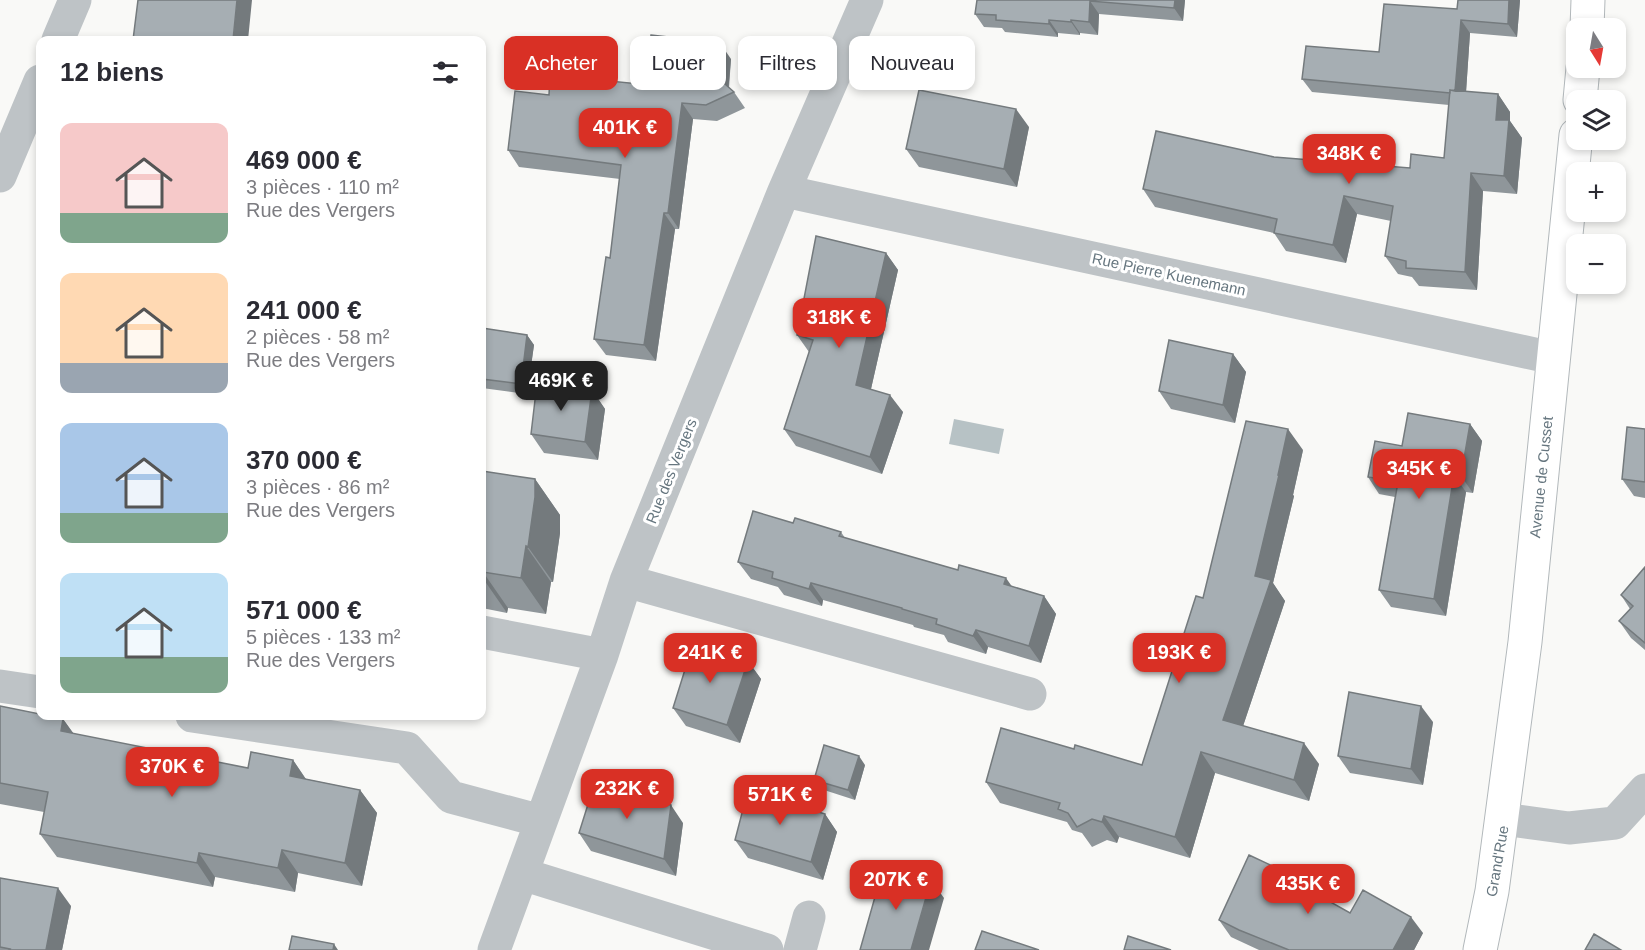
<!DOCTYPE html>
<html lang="fr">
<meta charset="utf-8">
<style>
:root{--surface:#fff;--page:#f2f2f3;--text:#2b2b33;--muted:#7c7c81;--accent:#d93025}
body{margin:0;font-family:Helvetica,sans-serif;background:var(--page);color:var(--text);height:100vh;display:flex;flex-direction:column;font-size:22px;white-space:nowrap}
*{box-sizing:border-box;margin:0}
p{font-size:20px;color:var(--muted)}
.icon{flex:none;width:33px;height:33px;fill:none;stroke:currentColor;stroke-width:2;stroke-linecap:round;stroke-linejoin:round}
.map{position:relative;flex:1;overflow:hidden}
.sheet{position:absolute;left:36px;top:36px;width:450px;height:684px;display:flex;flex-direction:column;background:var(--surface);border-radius:12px;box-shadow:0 3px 9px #0003}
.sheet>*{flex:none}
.banner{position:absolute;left:504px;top:36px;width:570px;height:54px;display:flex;gap:12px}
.needle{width:39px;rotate:169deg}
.controls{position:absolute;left:1566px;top:18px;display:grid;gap:12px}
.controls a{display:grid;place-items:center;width:60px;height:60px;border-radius:12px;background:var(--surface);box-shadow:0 3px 9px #0003;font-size:30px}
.price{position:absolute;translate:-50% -51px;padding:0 14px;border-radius:12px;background:var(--accent);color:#fff;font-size:20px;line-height:39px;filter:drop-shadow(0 2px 3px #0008)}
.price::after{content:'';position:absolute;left:50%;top:36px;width:18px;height:14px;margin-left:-9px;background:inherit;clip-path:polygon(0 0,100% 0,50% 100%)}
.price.current{background:#222;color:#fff}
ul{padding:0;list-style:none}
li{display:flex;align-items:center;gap:18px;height:150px;padding:0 24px}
li span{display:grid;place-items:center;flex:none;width:168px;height:120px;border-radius:12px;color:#555}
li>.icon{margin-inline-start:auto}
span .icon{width:72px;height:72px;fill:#fffc;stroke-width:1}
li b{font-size:26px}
h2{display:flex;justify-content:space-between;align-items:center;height:72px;padding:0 24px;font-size:26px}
.tag{padding:0 21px;border-radius:12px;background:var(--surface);box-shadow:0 3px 9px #0003;font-size:21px;line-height:54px}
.tag.current{background:var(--accent);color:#fff}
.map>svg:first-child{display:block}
.water{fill:#b7c2c5}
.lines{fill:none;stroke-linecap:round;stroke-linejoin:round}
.major-casing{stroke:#b2b8bb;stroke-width:35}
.minor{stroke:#bec3c6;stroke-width:33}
.major{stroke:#fff;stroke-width:33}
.wall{fill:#8f969a}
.shaded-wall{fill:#747a7d}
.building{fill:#a6aeb3;stroke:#747a7d;stroke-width:1.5}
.labels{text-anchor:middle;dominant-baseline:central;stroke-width:6;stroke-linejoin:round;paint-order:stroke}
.street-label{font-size:15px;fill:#66767f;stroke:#fff}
</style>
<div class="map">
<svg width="1645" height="950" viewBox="0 0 1645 950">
<rect width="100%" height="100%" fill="#f9f9f7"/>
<path class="water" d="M954,419L1004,429L999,454L949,444Z"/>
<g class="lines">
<g class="major-casing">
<path id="major" d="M1587,28L1588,0
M1580,100L1583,68
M1480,950L1492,891L1525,642L1576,135"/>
</g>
<path class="minor" d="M58,40L75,0
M0,176L40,81
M784,191L1553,358
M626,581L1030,694
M482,632L602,655
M0,686L40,692
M192,716L407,748L451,797L541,821
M1502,819L1569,828L1615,823L1645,790
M522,874L767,950
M494,950L602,655L626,581L784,191L867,0
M800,950L809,917"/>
<use href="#major" class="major"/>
</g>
<path class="wall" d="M977,0H1185L1183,21L1099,14L1098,35L1080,33V35L1058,33V37L1005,32L1002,28L984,27L975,14Z
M1520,0L1517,37L1470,33L1466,92L1498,94L1510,112V121L1522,138L1517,194L1483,191L1477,290L1419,286L1412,277L1398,274L1385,256L1391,221L1357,214L1346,263L1286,251L1274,233L1155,207L1143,189L1274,157L1410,168L1444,158L1449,105L1312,92L1302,79L1379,52L1457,9Z
M731,59L729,88L734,92L745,108L717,121L693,119L679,229H675L656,361L606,355L594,339L610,258L620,179L519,167L508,150L549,95L639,84Z
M1029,127L1017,187L919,167L906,149Z
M886,253L898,270L871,389L903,412L882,474L796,446L784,429L809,352L797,335Z
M482,328L527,335L534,345L527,394L482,388Z
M1233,354L1246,372L1235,423L1171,409L1159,391Z
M592,390L605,409L598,460L544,453L531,434Z
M1470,424L1482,441L1473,493L1466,492L1446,616L1391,607L1379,590L1395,497L1379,494L1368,477L1402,446Z
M1645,429V498L1634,496L1622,479Z
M1303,450L1293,495L1294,496L1273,583L1285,601L1243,726L1319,764L1309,801L1215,773L1190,858L1119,837L1117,843L1107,840L1092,847L1082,833L1072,830L1067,822L1000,803L986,782L1074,749L1142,765L1203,598Z
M482,471L535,479L560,515V533L553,582H551L546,614L508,608L507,613L482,608Z
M793,523L841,532L845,538L1044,596L1056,614L1041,663L988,647L986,654L948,642L944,635L914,627L913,625L823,600L822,606L784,595L778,587L751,579L738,562Z
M1645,567V650L1631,638L1619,621L1630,609L1621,595Z
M748,661L761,679L740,743L686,726L673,708Z
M0,706L63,719L74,734L248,768L293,760L306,779L360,790L377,813L362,886L298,873L295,892L215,877L213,887L57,857L40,834L44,812L0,804Z
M1433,722L1423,785L1350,773L1338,756Z
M865,765L855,800L821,789L814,780Z
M825,814L837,832L823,880L748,858L735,840Z
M683,823L676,876L591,851L579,833Z
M1286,877L1350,913L1423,933L1414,950H1259L1231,937L1219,920Z
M0,878L71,906L62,950H0Z"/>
<path class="shaded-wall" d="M237,0H252L248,40H233Z
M1175,0H1185L1183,21L1174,8Z
M1509,0H1520L1517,37L1508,24Z
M1090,1L1099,14L1098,35L1089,22Z
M1049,20L1058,33V37L1049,24Z
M1071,20L1080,33V35L1071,22Z
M1461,20L1470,33L1465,107L1455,94Z
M720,43L731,59L728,93L717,77Z
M1498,94L1510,112V121L1522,138L1517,194L1504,176L1496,120Z
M682,103L693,119L679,229L668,213Z
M1016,109L1029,127L1017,187L1004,169Z
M1471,173L1483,191L1477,290L1465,272Z
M1344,196L1357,214L1346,263L1333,245Z
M664,213L675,229L656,361L644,345Z
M886,253L898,270L868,402L856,385Z
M527,335L534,345L527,394L521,384Z
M1233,354L1246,372L1235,423L1223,405Z
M592,390L605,409L598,460L585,442Z
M890,395L903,412L882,474L870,457Z
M1470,424L1482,441L1473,493L1461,476Z
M1288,429L1303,450L1293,495L1294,496L1273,583L1285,601L1238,741L1223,720Z
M1454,475L1466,492L1446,616L1434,599Z
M535,479L560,515V533L553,582L528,547Z
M526,546L551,582L546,614L521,578Z
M483,572L508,608L507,613L482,577Z
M1006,578L1018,595L1004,584Z
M811,583L823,600L822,606L809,589Z
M1044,596L1056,614L1041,663L1029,646Z
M976,630L988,647L986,654L973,636Z
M748,661L761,679L740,743L727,725Z
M1421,706L1433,722L1423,785L1411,769Z
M63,719L80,743L61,731Z
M1304,743L1319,764L1309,801L1294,780Z
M1201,752L1215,773L1190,858L1175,837Z
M859,756L865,765L855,800L848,790Z
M293,760L309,784L290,776Z
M360,790L377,813L362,886L345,863Z
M671,805L683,823L676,876L664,859Z
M825,814L837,832L823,880L811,862Z
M1104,816L1119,837L1117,843L1102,822Z
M282,850L298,873L295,892L278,868Z
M199,853L215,877L213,887L197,863Z
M931,880L944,898L929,950H911Z
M58,888L71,906L62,950H46Z
M1411,917L1423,933L1414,950H1393Z
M334,944L338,950H333Z"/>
<path class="building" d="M138,0H237L233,40H133Z
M977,0H1175L1174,8L1090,1L1089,22L1071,20V22L1049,20V24L996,20V15L975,14Z
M1458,0H1509L1508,24L1461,20L1455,91L1450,90V93L1302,79L1306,46L1379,52L1384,4L1457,9Z
M651,35L720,43L717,77L734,92L706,105L682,103L668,213H664L644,345L594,339L606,257L610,258L621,165L508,150L515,91L549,95L550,75L639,84L641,64L648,65Z
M919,90L1016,109L1004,169L906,149Z
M1450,90L1498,94L1496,120H1509L1504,176L1471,173L1465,272L1406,268V261L1385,256L1393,206L1344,196L1333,245L1274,233L1277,219L1143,189L1156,131L1274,157L1410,168L1411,154L1444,158Z
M816,236L886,253L856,385L890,395L870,457L784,429L813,340L797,335Z
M482,328L527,335L521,384L482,379Z
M1169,340L1233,354L1223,405L1159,391Z
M537,383L592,390L585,442L531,434Z
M1408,413L1470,424L1461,476L1454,475L1434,599L1379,590L1398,482L1368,477L1375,441L1402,446Z
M1246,421L1288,429L1278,475H1279L1255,576L1271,580L1223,720L1304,743L1294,780L1201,752L1175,837L1104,816L1102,822L1092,819L1077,827L1068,813L1058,809L1060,803L986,782L1001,728L1074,749L1075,745L1142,765L1196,596L1203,598Z
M1627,427L1645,429V482L1622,479Z
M482,471L535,479V497L528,547L526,546L521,578L483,572L482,577Z
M753,511L793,523L795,518L841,532L839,536L958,570L959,565L1006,578L1004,584L1044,596L1029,646L976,630L973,636L936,624L937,619L902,609V608L811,583L809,589L772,578L773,572L738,562Z
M1645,567V643L1619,621L1633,606L1621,595Z
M693,644L748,661L727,725L673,708Z
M1349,692L1421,706L1411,769L1338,756Z
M0,706L40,714V716H46L63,719L61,731L248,768L251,752L293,760L290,776L360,790L345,863L282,850L278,868L199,853L197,863L40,834L48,792L0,783Z
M824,745L859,756L848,790L814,780Z
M595,782L671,805L664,859L579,833Z
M748,790L825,814L811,862L735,840Z
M1249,855L1281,870L1279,873L1350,913L1363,890L1411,917L1393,950H1289L1239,930L1219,920Z
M884,865L931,880L911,950H860Z
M0,878L58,888L46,950H9L10,949L0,947Z
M982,931L1039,950H975Z
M1594,934L1621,950H1585Z
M292,936L334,944L333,950H289Z
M1128,936L1171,950H1124Z"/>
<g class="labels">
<g class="street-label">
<text transform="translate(1169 274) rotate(12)">Rue Pierre Kuenemann</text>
<text transform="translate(671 471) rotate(-68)">Rue des Vergers</text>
<text transform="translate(1541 477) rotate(-84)">Avenue de Cusset</text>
<text transform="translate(1497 861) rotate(-80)">Grand'Rue</text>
</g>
</g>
</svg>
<div class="controls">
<a><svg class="needle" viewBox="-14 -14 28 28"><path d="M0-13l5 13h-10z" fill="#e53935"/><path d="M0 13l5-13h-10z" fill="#7c7c81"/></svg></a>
<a><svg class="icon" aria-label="layers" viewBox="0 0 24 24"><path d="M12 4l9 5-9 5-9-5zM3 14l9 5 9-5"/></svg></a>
<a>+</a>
<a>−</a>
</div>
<b class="price" style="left:625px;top:159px">401K €</b>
<b class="price" style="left:1349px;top:185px">348K €</b>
<b class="price" style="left:839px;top:349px">318K €</b>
<b class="price current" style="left:561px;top:412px">469K €</b>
<b class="price" style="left:1419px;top:500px">345K €</b>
<b class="price" style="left:710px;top:684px">241K €</b>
<b class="price" style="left:1179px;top:684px">193K €</b>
<b class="price" style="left:172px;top:798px">370K €</b>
<b class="price" style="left:627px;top:820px">232K €</b>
<b class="price" style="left:780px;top:826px">571K €</b>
<b class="price" style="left:896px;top:911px">207K €</b>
<b class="price" style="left:1308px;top:915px">435K €</b>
<div class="banner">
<a class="tag current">Acheter</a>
<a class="tag">Louer</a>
<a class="tag">Filtres</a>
<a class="tag">Nouveau</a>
</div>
<section class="sheet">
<h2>12 biens<svg class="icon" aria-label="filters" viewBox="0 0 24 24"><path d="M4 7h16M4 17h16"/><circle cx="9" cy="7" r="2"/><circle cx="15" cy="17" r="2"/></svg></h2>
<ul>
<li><span style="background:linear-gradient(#f6c9c9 75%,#7fa58c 0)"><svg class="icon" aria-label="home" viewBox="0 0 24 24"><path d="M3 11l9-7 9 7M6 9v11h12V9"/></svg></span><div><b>469 000 €</b><p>3 pièces · 110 m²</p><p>Rue des Vergers</p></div></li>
<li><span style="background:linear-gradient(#ffd9b3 75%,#9aa5b1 0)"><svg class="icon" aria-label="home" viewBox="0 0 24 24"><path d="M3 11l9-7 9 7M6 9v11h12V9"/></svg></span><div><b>241 000 €</b><p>2 pièces · 58 m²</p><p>Rue des Vergers</p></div></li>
<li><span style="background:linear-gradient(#a9c7e8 75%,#7fa58c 0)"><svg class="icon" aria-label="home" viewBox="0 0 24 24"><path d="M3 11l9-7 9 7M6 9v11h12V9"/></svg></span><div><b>370 000 €</b><p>3 pièces · 86 m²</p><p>Rue des Vergers</p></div></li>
<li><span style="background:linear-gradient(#bfe0f5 70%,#7fa58c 0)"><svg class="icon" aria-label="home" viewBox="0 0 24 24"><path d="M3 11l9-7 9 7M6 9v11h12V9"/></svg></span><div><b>571 000 €</b><p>5 pièces · 133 m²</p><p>Rue des Vergers</p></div></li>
</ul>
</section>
</div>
